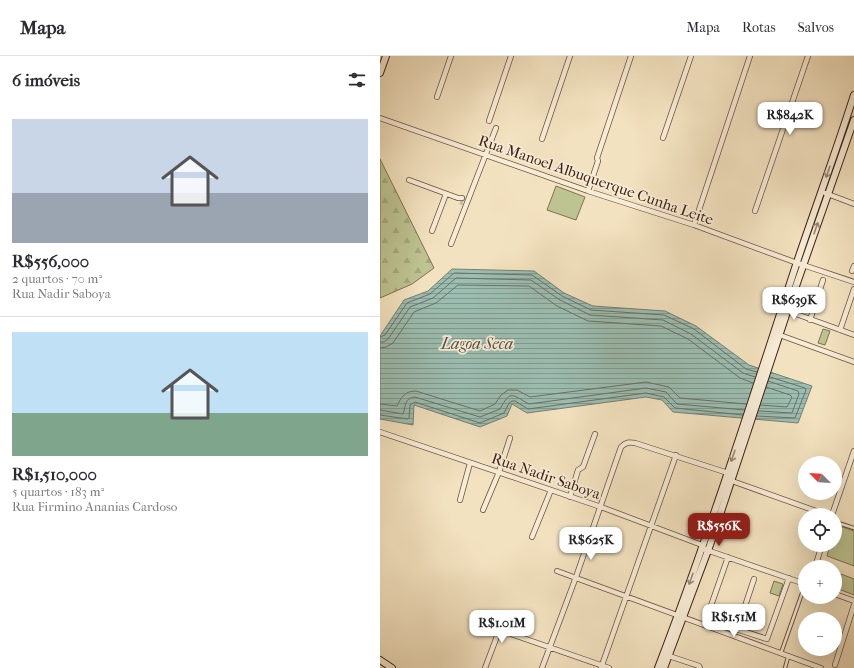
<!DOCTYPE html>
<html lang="pt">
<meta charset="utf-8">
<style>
:root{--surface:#fff;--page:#f2f2f3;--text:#2b2b33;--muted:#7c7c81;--line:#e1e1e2;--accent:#8f2418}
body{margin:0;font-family:"IM FELL French Canon",serif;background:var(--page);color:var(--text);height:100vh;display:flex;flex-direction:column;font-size:15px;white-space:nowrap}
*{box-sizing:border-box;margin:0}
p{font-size:13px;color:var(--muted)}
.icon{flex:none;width:22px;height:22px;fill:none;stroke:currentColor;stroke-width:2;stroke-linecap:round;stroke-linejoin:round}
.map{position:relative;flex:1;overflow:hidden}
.side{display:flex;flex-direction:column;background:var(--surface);width:380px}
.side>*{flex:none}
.needle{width:26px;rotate:294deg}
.fabs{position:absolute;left:418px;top:400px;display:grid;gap:8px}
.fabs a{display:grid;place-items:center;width:44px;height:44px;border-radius:50%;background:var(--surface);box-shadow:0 4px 16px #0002;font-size:20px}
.price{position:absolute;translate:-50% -34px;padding:0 9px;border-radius:8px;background:#fff;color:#222;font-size:13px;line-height:26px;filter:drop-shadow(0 1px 2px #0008)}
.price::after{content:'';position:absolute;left:50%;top:24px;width:12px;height:9px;margin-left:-6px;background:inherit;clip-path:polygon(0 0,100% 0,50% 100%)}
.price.current{background:var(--accent);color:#fff}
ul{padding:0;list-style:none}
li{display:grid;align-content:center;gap:8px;height:212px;padding:0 12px}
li+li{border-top:1px solid var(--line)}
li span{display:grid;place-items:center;height:124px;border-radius:0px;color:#555}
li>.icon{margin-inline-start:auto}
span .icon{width:72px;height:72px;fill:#fffc;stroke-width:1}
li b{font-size:17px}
h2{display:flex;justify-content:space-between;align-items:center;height:48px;padding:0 12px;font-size:17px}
header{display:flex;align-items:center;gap:24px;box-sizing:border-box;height:56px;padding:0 20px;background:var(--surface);border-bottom:1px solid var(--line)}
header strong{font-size:19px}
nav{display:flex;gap:22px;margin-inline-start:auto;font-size:14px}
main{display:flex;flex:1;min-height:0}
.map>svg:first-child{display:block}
.grass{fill:#bdc391;stroke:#7e7252}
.forest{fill:url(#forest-firs);stroke:#7e7252}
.water{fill:url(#water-rules);stroke:#767f73}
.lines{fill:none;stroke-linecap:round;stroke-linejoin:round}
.shore{stroke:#6c7063;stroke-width:1}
.street-tunnel{stroke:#cfbb9e;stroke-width:4.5;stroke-dasharray:4.5 2;stroke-linecap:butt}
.lane-casing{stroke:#6b513f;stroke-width:4.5}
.street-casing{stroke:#6b513f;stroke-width:6}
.secondary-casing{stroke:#3e2114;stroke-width:8}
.lane{stroke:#f7ecd6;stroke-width:2.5}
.street{stroke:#f7ecd6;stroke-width:4.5}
.secondary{stroke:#f7ecd6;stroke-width:6}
.oneway{stroke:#9a8675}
.labels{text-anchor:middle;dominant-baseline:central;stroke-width:3.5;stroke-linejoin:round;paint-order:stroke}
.street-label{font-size:15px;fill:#3e2114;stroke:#f7ecd6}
.water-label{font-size:16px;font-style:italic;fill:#5a5043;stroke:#f7ecd6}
</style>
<header>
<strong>Mapa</strong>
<nav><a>Mapa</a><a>Rotas</a><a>Salvos</a></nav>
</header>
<main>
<section class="side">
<h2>6 imóveis<svg class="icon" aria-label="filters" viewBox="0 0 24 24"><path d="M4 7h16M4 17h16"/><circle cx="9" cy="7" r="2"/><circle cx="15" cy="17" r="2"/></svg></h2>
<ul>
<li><span style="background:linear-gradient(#c9d6e8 60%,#9aa5b1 0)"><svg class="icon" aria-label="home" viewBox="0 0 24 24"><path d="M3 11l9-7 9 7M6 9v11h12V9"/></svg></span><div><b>R$556,000</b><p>2 quartos · 70 m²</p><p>Rua Nadir Saboya</p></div></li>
<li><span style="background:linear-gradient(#bfe0f5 65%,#7fa58c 0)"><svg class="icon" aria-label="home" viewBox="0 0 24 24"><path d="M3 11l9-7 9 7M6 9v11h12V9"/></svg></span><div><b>R$1,510,000</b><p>5 quartos · 183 m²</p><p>Rua Firmino Ananias Cardoso</p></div></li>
</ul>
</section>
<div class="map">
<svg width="474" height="612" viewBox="0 0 474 612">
<defs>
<pattern id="forest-firs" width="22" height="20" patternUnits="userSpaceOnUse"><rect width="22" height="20" fill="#bdc391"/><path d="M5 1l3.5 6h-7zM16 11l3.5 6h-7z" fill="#a4a77c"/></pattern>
<pattern id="water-rules" width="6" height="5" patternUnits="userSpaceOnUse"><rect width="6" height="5" fill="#9bbeb2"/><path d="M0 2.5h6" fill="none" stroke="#809a90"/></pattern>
</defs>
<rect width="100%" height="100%" fill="#f3e2c0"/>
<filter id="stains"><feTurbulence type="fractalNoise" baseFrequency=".005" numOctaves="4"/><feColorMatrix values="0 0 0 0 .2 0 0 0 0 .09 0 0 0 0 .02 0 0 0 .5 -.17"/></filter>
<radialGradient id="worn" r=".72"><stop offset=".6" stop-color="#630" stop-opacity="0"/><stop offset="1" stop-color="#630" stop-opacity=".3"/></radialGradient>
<path class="grass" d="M176,130L205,141L196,164L167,154Z
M443,273L450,275L445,289L438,287Z
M457,469L474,475V510L447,500L450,489H455V475Z
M461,518L474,523V539L456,532Z
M394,525L403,528L399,540L390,537Z"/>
<path class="forest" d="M0,103L54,212L32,228L0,242Z"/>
<path class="water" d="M72,213L154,215L184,237L213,250L285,255L316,270L369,309L432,330L418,367L293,356L282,344L266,341L147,357L132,348L127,360L100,371L34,349L33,369L0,363V280L24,244L48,235Z"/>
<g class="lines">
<path class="shore" d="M0,281L5,279L27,247L50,238L74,217L152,219L182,240L211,254L284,259L314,273L366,313L377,316
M0,286H4L8,283L30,251L53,242L76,222L151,224L180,244L210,259L283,264L311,278L363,317L375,321
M0,292L6,291L13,287L34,256L56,247L78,229L149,230L177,250L208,265L281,270L308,283L360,322L373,327
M0,348L17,350C21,342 24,335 36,335L100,355L115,348L121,339L128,334H137L150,341L266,326L289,331L300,342L366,348
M380,349L407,351L412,341L410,339L386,331
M0,354L23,358C26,350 24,342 35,341L100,361L120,353C131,333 132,339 149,348L266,332L286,336L297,348L365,354
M379,355L412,357L419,338L418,335L388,325
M0,359L28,363L29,362L30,349L35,346L100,367L124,357L129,347L132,345H135L148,353L266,337L284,341L295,352L363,359
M377,360L415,362L426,334L425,332L390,321"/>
<path class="street-tunnel" d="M80,146L83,147"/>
<g class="lane-casing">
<path id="lane" d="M455,466L474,472
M401,597L425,529
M405,612L408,601"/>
</g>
<g class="street-casing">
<path id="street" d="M57,41L71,0
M0,62L208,135L314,169L417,207L474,226
M109,65L131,0
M283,82L311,0
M162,83L190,0
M29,124L78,142H82
M208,135L218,105L217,102L251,0
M445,137L474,148
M375,155L428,0
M314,169L370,0
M52,175L66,138
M71,188L116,72
M472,215L474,210
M408,255L474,279
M430,264L443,224
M460,274L474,233
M397,278L474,306
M0,376L221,451L322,489
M352,425L447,459
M190,441L198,414L203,411L215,378
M80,444L90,407
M103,454L119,416L130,382
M452,459L474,395
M152,481L171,434
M321,492L425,528
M348,501L327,561L329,564L387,583L409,522
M435,511L442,489
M177,515L441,612
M455,538L474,545
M108,570L229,612
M357,574L374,523
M289,600L319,610L320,612
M455,609L474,549
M105,612L125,559
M162,612L196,521L241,391C246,386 249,386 255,387L348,417
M221,612L296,399"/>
</g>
<g class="secondary-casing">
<path id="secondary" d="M0,17L6,0
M0,604L12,612
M278,612C329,479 372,344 416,209C435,152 456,96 474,39
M284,612L330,489L409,250L474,64"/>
</g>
<use href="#lane" class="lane"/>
<use href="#street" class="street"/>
<use href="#secondary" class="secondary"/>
</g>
<defs><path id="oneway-shaft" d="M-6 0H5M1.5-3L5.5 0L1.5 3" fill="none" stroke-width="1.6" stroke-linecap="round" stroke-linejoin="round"/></defs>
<g class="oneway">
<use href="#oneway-shaft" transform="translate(448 116) rotate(109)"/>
<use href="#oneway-shaft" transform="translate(436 172) rotate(-71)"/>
<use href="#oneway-shaft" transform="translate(353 400) rotate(109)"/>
<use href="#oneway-shaft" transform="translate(311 523) rotate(109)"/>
</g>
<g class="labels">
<g class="street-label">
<text transform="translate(216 124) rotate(19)">Rua Manoel Albuquerque Cunha Leite</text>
<text transform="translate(166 420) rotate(19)">Rua Nadir Saboya</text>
</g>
<g class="water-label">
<text x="97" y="287">Lagoa Seca</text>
</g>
</g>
<rect width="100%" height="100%" filter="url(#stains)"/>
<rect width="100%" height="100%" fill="url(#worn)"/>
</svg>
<div class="fabs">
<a><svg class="needle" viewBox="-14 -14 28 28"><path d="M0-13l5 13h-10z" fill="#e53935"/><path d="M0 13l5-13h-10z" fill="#7c7c81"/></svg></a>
<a><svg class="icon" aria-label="locate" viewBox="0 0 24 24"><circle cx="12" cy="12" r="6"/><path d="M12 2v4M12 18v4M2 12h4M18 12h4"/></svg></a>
<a>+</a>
<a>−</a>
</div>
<b class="price" style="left:410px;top:80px">R$842K</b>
<b class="price" style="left:414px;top:265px">R$639K</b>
<b class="price current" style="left:339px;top:491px">R$556K</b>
<b class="price" style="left:211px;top:505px">R$625K</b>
<b class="price" style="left:354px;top:582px">R$1.51M</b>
<b class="price" style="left:122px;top:588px">R$1.01M</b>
</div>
</main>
